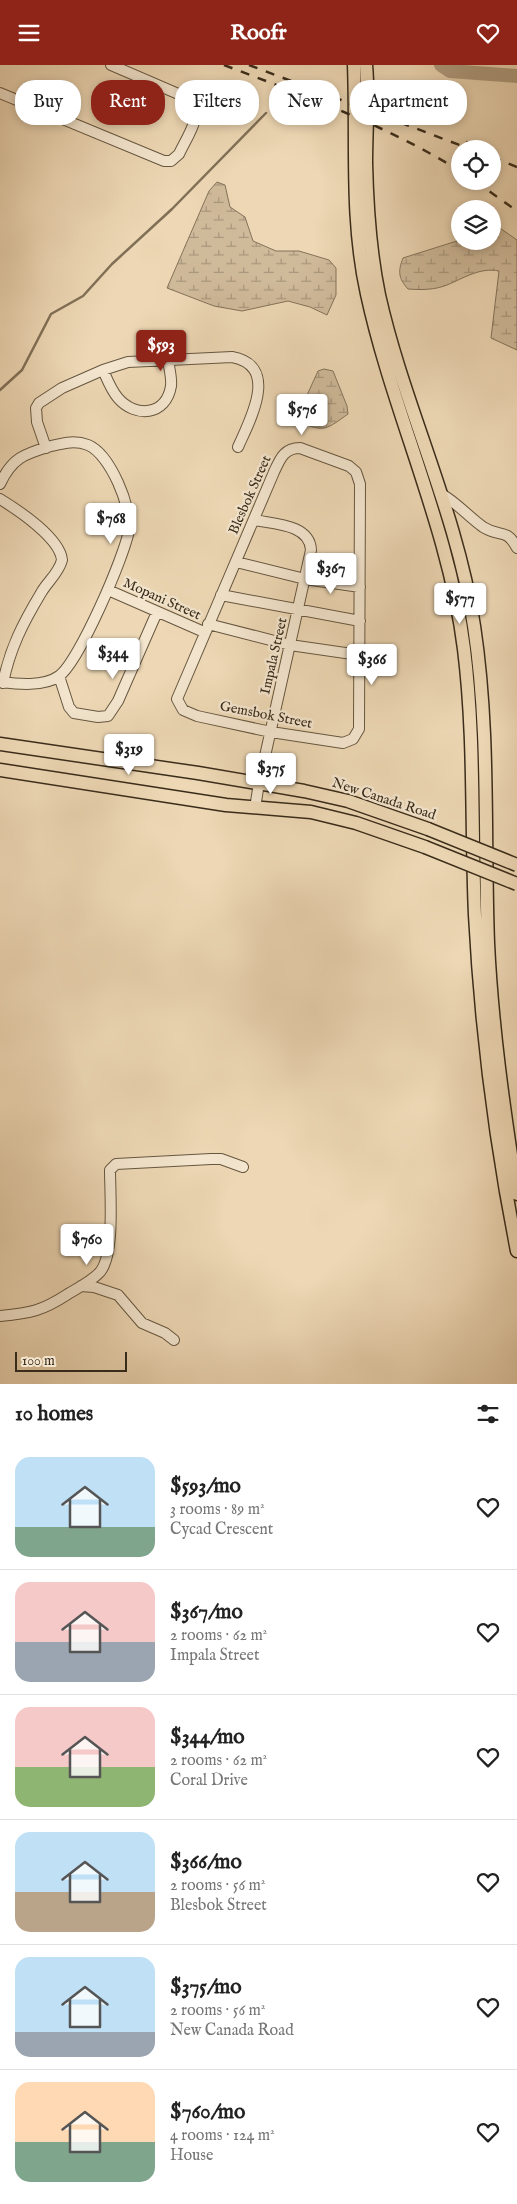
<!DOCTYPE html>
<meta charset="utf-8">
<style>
:root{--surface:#fff;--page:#f2f2f2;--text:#222;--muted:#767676;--line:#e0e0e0;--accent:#8f2418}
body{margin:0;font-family:"IM FELL English",serif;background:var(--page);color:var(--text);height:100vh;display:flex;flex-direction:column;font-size:19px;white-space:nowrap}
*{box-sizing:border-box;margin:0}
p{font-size:16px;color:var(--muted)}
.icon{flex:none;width:28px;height:28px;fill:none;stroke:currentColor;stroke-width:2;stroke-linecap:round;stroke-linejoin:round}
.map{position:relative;height:1319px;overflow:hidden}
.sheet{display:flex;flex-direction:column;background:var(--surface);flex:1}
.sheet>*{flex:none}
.hud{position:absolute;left:15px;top:15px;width:488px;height:45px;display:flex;gap:10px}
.tools{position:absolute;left:451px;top:75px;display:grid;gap:10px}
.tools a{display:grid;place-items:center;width:50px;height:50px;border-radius:50%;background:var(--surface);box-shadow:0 2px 8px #0003;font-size:25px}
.scale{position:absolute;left:15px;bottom:12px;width:112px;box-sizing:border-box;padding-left:5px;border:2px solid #3a2c1a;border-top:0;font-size:14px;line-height:18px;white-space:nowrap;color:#3a2c1a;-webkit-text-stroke:4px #f3e5ce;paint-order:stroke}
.price{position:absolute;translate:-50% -42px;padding:0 11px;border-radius:5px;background:#fff;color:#222;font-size:16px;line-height:32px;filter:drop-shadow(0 1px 2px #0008)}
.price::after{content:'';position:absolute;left:50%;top:30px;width:15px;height:11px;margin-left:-8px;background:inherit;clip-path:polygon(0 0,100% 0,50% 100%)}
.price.on{background:var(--accent);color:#fff}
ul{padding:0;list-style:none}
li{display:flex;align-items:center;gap:15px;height:125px;padding:0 15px}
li+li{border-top:1px solid var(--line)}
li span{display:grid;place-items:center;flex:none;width:140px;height:100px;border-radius:15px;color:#555}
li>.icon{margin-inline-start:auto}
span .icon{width:60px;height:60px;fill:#fffc;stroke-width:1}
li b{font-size:21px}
h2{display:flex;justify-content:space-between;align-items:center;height:60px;padding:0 15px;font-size:21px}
.tag{padding:0 18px;border-radius:20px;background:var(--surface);box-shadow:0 2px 8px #0003;font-size:18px;line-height:45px}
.tag.on{background:var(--accent);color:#fff}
header{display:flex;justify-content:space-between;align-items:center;height:65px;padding:0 15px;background:var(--accent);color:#fff;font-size:22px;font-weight:700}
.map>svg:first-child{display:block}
.wetland{fill:url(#wetland-marsh);stroke:#84735a}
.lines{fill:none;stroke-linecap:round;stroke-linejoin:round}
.stream{stroke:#817057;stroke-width:2.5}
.river{stroke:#b09d80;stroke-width:14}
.minor-casing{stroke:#675740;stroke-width:12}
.major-casing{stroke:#3a2c1a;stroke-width:15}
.minor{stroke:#f3e5ce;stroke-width:10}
.major{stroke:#edd7b4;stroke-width:12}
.rail{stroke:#3a2c1a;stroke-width:2.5;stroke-dasharray:9 9;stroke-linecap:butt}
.major-bridge-casing{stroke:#3a2c1a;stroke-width:15;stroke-linecap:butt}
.major-bridge{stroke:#edd7b4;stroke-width:12}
.labels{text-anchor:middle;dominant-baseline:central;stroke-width:4.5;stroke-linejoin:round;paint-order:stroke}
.street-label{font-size:14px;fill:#3a2c1a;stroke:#f3e5ce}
</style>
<header><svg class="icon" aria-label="menu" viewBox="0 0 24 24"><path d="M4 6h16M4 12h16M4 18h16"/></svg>Roofr<svg class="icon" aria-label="heart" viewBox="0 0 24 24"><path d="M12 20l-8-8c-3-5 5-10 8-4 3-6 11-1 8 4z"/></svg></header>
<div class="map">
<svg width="517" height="1319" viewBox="0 0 517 1319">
<defs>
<pattern id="wetland-marsh" width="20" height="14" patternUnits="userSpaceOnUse" patternTransform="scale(1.25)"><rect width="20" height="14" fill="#cfba9a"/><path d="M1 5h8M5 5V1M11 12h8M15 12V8" fill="none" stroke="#a9977d"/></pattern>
</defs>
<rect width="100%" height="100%" fill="#edd7b4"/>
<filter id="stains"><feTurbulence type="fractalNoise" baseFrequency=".004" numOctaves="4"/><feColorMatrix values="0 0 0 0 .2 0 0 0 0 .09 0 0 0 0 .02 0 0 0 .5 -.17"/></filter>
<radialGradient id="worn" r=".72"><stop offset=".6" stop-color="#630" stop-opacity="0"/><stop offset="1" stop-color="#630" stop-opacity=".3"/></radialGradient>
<path class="wetland" d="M217,117L225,120L230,142L245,152L253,176L276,186H299L329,195L336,203V230L327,250L310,242L288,236L242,246L214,241L167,223L209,126Z
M497,161L517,175V285L491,273L499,206C480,202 464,213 447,220C434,225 422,225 408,224C398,213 398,206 403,193L460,175L492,176L493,163Z
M324,304L333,306L347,341L348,349C327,364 324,368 300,357L297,352L318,306Z"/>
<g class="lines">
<path class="stream" d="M0,325L22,305L51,249L83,231L112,199L172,144L266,48"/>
<path class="river" d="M441,0L450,6L517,11"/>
<g class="minor-casing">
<path id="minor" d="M0,28L164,96H171L179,89C186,73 205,49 190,34L111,0
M103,305C107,314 111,325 118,333C135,353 166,351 171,321C172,313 169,303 168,294
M46,383L37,357L36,343L39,338L62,323L103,305L128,297L232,292C280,301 250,355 238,382
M300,383L349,401L356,407L360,419L359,664L353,674L343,678L271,667L197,651L183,645L177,634L274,407C280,394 284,383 300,383Z
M0,419C12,393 24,389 51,381C64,378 75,375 88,380C110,389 132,442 129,465C125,490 79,597 59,611C44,622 17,619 0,617
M443,430C458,439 469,452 483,462C500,473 506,462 517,483
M0,434C18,445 60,473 62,495C59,508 47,517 41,528C23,558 10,583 3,618
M254,455C273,459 310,459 311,485L259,718L255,743
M236,497L305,514L360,522
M108,525L204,567
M221,530L360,556
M208,559L290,580L359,590
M59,611L69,642L74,648L98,652L108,651L118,636L157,547
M81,1221L94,1222L118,1230L142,1258L165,1268L174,1275
M0,1251C31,1248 42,1246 68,1229C78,1223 92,1216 100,1207C115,1189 110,1129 110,1105L116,1099L211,1094H221L243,1102"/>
</g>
<g class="major-casing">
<path id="major" d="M354,0C357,77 350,153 367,229C393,349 449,462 464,584C475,672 471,762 475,850C481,963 495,1075 517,1186
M366,0C369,32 366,65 366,98C367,142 370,187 379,230C404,342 457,446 474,561C490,666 484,772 488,878C492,962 504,1046 517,1129
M0,679L198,708L304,726L348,736L428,764
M0,705L226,740L311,747L356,758L425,782"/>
</g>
<use href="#minor" class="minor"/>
<use href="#major" class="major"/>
<path class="rail" d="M224,0C305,31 386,60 460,106
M249,0L470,84
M466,77L482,84
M492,92L517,102
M475,116L517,146"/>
<g class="major-bridge-casing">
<path id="major-bridge" d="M428,764L517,800
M425,782L517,819"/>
</g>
<use href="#major-bridge" class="major-bridge"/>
</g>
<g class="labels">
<g class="street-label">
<text transform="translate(250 430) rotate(-66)">Blesbok Street</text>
<text transform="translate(162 534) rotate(24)">Mopani Street</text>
<text transform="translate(274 591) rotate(-77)">Impala Street</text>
<text transform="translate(266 650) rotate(11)">Gemsbok Street</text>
<text transform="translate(384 734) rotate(18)">New Canada Road</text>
</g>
</g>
<rect width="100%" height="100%" filter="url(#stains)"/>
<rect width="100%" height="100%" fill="url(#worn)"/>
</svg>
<div class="tools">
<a><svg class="icon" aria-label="locate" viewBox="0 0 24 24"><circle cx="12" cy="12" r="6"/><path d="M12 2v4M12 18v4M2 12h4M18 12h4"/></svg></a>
<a><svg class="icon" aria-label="layers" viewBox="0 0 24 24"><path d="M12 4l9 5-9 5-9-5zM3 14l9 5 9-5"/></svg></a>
</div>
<div class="scale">100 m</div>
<b class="price on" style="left:161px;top:307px">$593</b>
<b class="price" style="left:302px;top:371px">$576</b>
<b class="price" style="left:111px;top:480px">$768</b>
<b class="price" style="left:331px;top:530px">$367</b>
<b class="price" style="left:460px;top:560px">$577</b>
<b class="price" style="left:113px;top:615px">$344</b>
<b class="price" style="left:372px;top:621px">$366</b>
<b class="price" style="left:129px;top:711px">$319</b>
<b class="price" style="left:271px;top:730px">$375</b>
<b class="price" style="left:87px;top:1201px">$760</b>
<div class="hud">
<a class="tag">Buy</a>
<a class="tag on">Rent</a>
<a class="tag">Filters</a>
<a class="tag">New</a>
<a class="tag">Apartment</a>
</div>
</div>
<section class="sheet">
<h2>10 homes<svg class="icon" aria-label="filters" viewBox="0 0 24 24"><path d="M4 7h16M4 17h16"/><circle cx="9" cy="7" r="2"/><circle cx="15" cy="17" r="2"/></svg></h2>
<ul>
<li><span style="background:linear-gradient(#bfe0f5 70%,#7fa58c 0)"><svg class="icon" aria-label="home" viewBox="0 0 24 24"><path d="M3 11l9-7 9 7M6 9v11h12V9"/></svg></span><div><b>$593/mo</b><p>3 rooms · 89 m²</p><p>Cycad Crescent</p></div><svg class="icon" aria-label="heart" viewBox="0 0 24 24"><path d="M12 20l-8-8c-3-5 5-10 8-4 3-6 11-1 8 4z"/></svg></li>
<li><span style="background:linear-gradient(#f6c9c9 60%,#9aa5b1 0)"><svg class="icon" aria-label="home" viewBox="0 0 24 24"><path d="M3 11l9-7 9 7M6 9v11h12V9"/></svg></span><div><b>$367/mo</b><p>2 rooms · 62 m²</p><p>Impala Street</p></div><svg class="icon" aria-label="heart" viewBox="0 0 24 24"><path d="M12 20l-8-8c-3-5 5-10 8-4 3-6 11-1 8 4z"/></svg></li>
<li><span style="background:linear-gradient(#f6c9c9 60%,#8fb573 0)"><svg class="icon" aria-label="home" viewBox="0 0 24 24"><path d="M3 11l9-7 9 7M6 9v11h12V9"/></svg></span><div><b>$344/mo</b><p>2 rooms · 62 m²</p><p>Coral Drive</p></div><svg class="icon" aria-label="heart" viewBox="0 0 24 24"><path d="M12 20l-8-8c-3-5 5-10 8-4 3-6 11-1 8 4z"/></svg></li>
<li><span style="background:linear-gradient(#bfe0f5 60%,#b9a48a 0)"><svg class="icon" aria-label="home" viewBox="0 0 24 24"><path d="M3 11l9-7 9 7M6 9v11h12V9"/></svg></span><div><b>$366/mo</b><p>2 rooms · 56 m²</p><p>Blesbok Street</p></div><svg class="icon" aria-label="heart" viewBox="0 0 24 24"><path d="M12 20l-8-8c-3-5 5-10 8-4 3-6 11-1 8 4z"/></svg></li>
<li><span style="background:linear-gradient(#bfe0f5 75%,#9aa5b1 0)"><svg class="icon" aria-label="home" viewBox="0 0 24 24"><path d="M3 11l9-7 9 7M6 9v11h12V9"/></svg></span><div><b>$375/mo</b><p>2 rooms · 56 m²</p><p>New Canada Road</p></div><svg class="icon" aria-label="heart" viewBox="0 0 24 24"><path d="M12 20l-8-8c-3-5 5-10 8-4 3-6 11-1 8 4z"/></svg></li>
<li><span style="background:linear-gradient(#ffd9b3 60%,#7fa58c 0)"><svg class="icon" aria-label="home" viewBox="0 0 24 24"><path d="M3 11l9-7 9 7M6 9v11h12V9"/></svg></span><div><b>$760/mo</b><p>4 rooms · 124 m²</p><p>House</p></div><svg class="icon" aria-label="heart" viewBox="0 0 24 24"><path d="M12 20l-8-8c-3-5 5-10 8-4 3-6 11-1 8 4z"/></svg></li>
</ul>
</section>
